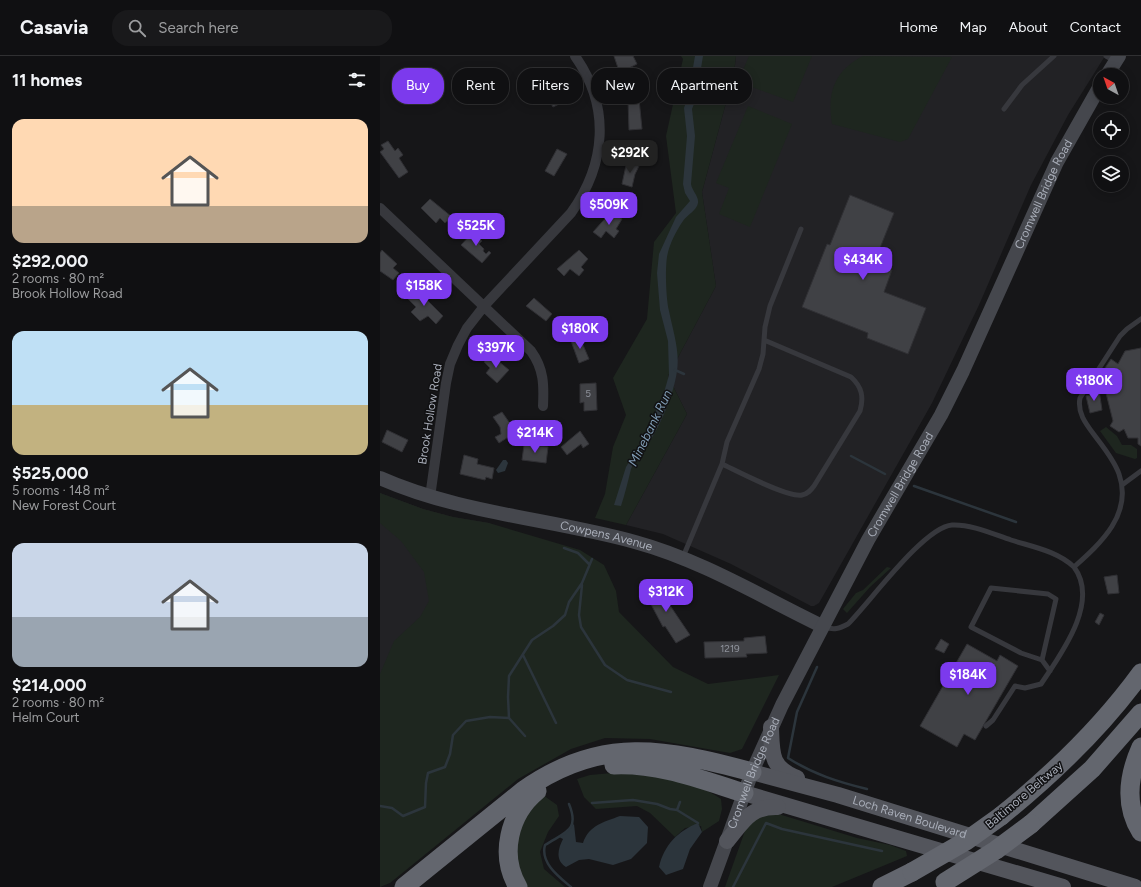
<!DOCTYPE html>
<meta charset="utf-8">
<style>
:root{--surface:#101012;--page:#19191b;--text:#f1f3f6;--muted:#9c9d9f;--line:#303032;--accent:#7c3aed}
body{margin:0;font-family:Figtree,sans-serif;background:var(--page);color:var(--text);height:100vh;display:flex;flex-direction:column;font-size:15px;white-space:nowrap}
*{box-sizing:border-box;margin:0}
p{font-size:13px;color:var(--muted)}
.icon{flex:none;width:22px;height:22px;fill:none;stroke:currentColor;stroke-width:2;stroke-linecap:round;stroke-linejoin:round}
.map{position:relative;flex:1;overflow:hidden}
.drawer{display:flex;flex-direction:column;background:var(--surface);width:380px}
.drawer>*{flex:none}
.hud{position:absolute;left:12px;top:12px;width:380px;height:36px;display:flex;gap:8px}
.needle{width:26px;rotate:320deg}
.fabs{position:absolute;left:713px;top:12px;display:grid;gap:8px}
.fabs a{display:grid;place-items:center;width:36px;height:36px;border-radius:50%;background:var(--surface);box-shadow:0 2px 10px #0003,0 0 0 1px var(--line);font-size:20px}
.price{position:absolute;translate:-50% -34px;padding:0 9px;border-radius:8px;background:var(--accent);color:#fff;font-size:13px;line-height:26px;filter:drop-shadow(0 1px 2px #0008)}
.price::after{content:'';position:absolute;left:50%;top:24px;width:12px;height:9px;margin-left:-6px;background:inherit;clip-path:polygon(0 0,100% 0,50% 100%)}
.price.on{background:#222;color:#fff}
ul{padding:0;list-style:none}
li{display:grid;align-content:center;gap:8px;height:212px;padding:0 12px}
li span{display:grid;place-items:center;height:124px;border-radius:12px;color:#555}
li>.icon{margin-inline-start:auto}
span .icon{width:72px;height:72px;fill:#fffc;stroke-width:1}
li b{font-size:17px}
h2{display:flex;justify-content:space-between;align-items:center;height:48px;padding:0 12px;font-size:17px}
.pill{padding:0 14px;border-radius:16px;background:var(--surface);box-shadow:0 2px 10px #0003,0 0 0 1px var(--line);font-size:14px;line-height:36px}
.pill.on{background:var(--accent);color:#fff}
header{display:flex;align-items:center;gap:24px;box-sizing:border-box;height:56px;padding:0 20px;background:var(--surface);border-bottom:1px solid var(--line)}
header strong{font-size:19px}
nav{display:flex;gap:22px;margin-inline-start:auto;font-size:14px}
.search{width:280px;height:36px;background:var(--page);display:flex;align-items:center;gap:10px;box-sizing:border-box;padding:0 14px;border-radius:16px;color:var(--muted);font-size:15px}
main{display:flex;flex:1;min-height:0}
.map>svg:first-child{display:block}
.built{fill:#222225}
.green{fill:#1e261f}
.water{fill:#2c353c}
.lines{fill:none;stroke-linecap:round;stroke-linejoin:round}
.stream{stroke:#2c353c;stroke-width:2.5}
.building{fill:#404145;stroke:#303034}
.lane{stroke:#37383d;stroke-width:5}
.street{stroke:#37383d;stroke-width:10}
.secondary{stroke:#45474d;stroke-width:14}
.primary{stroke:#53555c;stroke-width:16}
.highway{stroke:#63666e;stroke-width:19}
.highway-bridge{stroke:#63666e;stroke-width:19}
.labels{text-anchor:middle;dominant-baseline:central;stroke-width:3;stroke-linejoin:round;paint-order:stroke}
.number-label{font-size:10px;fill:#8e929b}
.street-label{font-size:12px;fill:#a8adb8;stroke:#111113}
.water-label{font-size:13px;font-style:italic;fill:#7f9bb3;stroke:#111113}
</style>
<header>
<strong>Casavia</strong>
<div class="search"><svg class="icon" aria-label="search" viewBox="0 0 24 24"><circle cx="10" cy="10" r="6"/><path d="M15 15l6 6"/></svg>Search here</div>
<nav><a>Home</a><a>Map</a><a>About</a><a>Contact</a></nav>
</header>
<main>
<section class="drawer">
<h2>11 homes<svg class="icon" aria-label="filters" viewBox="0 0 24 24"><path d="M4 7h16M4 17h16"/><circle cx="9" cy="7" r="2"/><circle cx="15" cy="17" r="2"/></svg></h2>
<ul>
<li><span style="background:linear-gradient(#ffd9b3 70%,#b9a48a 0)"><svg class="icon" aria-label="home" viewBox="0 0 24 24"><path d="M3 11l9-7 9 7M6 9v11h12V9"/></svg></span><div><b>$292,000</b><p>2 rooms · 80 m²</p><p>Brook Hollow Road</p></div></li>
<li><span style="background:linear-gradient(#bfe0f5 60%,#c2b280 0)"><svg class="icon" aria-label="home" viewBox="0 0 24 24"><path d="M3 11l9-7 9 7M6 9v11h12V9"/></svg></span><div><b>$525,000</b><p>5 rooms · 148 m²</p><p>New Forest Court</p></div></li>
<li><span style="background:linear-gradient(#c9d6e8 60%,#9aa5b1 0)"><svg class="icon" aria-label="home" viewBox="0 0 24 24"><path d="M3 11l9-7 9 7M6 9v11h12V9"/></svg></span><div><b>$214,000</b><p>2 rooms · 80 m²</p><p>Helm Court</p></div></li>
</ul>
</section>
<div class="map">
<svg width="761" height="831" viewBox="0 0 761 831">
<rect width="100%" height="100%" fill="#161618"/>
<path class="built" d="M356,0H725L688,59L651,129L599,249L552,347L439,547L434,550H431L351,508L283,478L246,469L307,358L288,320L336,230L322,136L354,17Z
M0,437L43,453L73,461L109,467L162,494L0,680Z"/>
<path class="green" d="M301,0H356L354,17L322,136L336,230L288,320L307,358L246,469L215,462L225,438L233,391L246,359L233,322L267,263L274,186L296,157L286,80L303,3Z
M369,0H432L413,46L358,26Z
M483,0L572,1L528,83L520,86L452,68C447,37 454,15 483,0Z
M368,50L412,68L370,171L339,158L349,132L336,127Z
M726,371L737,380L742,389H751L757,393V402L755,403L736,397L720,375Z
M0,437L43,453L73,461L109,467L200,494L224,509L236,535L239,556L293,611L328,628L399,619L362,693L350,697L270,683L225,682L191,693L138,723L10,827L0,831V618L14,585L40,561L49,545L44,516L21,485L0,467Z
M507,511L511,512L490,531L467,557L463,553L476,537L483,534Z
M232,717C265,718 314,723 341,743L342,753L339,765L322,776L321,770L305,772L295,781L270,757L257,750L216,753L204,741L197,723L210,719Z
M163,739L177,749L179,760L168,776L160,796L164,813L185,831H146C137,813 129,788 139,768C144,758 156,748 163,739Z
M392,756L477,782L510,789L526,795L527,800L452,831H345L366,772L371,764Z"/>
<path class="water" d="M315,0H323L316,43L312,53L315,80L311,128C312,135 319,140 318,147C317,154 307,159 303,165C296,175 289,189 287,201C285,214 286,243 289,255C293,275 300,295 297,315C294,337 282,366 270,385C265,394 255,402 251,413C248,425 245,438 241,450L234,449L246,411L258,392L283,340L289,319L288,285L280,254L277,217L279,198L296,161L310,145L305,137L303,128L307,80L304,52L308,40Z
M123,404H126L128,407L125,415L118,417L116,414Z
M240,760L259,761L268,771L267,787L251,803L233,809L209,803L199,804L186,811C175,804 178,793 183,783L179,781L194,768L196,786L203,787C209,769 224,766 240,760Z
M318,767L322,776L310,793L303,813L286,819L279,811C284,789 298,775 318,767Z"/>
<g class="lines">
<path class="stream" d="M295,314L304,318
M471,400L505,418
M534,430L636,466
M184,492L198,497L209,508
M202,529L199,559L201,571L225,609L247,624L291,636
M143,599L176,667
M437,611L417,656L408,702C433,718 458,726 487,733
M129,662L145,680
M212,747L253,744L277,748L290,753L297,754L318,767
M189,748C200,775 185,776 165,789C160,807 179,821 191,831
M0,750L12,752L23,760L45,751L46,727L48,717L65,711L70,698L73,679L86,665L110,661L129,662L128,641L129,620L152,584L173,570L185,559L189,546L202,527L212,503
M297,754L300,746
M353,831L386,767L402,773L502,795"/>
</g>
<path class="building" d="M234,0H253L257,8L247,13L251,21L242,26L237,16L239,15Z
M171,22L175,31L176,30L180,35L183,46L173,51L170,46L166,47L163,44L167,40L161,27Z
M259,43L262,73L249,74L248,44Z
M8,85L15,95L18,92L23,99L19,102L28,116L19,122L0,96L4,93L1,89Z
M177,93L187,98L174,120L165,115Z
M247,105L259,110L255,118L252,131L242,128Z
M470,139L514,157L494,207L512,214L504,236L546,252L528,298L487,282L488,277L422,251L447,188L450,189Z
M50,143L72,161L65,167L60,162L56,167L41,152Z
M231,156L242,163L236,173L239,175L234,182L226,175L221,182L213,176Z
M94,175L101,181L100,183L102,185L99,188L104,193L103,195L106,198L109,195L111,197L102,207L81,189Z
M2,194L17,208L13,212L19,217L13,224L0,215V197Z
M199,194L208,203L201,211L204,214L199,220L190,213L184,220L177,213Z
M40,230L48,239L45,242L63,260L56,268L48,260L40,265L31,256L36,251L28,243Z
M154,242L172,258L166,265L146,250Z
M200,282L209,303L199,307L191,285Z
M761,292V390L758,388V382H748L744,373L739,376L730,370L733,365L724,329L732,316L725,312L731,303L738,308L745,295Z
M111,299L129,314L117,327L106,317L110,312L104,306Z
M216,327L217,354L204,355V346L200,347V328Z
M719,334L722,354L710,357L706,340L710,339V336Z
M122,356L136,376L119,387L115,381L121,378L120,371L113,361Z
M7,374L28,384L22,396L2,386Z
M200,375L209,388L203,392L201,388L187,399L181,391Z
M144,389L168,391L166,407L142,404Z
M84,399L98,403L97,408L114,412L112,423L106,421L105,424L80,418Z
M737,519L739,537L728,538L724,521Z
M278,526L289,544L287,545L310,579L296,587L285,570L283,571L264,535Z
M720,557L724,559L719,569L715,566Z
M385,580L387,597L366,598L367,601L325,602L324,586L364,585V582Z
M561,583L569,588L564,597L555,593Z
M587,588L617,605L620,599L638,610L595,684L584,678L577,691L540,670Z"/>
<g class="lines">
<path class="lane" d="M726,0L735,5
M624,53L642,29L674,0
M342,408C357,415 408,442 422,439C428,438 431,434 434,430L480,355C484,341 482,331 471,321L384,284
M742,429L761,415
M303,501L342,408L347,386L379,313L383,298L385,271L390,250L421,173
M444,571C454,574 459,573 468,568C490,546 544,471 572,469C591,468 613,478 631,484C653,491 677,495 694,511C721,487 753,458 739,418C734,404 724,392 715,380C706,368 697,357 700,342L740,280L747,273L761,263
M662,604L676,543L668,538L611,532L591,571L641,597L662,604L670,615
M606,670L613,664L635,630L645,632L661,628C681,598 720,546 694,511"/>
<path class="street" d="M0,152L151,295C164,313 164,329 163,350
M50,441L66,327L70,308L78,289L87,272L105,249L191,157C226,108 231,51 195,0"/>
<g class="secondary">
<path d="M727,19L739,0"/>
<path id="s1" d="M0,422C78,457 172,463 255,486C321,504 380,540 442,570"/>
<path id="s2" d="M330,831L372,716L402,649L488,484L561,359L583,315L677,106L720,30"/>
</g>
<g class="primary">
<path d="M391,671C392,698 390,711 417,722"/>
<path id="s3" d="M372,716L458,739L755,831"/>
<path d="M364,737L683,831"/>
<path d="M347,785C363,766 370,750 398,751"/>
</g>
<path class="highway" d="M761,691C749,718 744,749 761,776
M234,709C280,707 322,724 364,737
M621,760C673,718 721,672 761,617
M651,768L712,713L761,657
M24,831L144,734C222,679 286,693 372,716
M138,831C119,799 129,758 157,735
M502,831L532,816"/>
<path class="highway-bridge" d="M532,816L586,785L621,760
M565,826L616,794L651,768"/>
</g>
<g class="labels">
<g class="number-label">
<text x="208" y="337">5</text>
<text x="350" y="592">1219</text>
</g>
<g class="street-label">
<text stroke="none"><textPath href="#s2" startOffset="770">Cromwell Bridge Road</textPath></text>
<text transform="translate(50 358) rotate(-81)">Brook Hollow Road</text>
<text stroke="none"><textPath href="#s2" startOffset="446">Cromwell Bridge Road</textPath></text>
<text stroke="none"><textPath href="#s1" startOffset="234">Cowpens Avenue</textPath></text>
<text stroke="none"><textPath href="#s2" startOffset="122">Cromwell Bridge Road</textPath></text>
<text transform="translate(644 739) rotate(-40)">Baltimore Beltway</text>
<text stroke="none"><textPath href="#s3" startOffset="164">Loch Raven Boulevard</textPath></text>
</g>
<g class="water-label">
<text transform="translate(270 372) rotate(-64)">Minebank Run</text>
</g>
</g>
</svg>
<div class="fabs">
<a><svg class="needle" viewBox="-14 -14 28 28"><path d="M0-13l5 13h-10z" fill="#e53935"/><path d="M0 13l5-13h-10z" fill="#9c9d9f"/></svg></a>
<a><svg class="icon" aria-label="locate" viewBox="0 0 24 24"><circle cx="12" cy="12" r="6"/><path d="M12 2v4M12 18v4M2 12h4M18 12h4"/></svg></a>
<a><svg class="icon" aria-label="layers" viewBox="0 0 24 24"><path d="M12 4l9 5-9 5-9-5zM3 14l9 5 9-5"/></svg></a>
</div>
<b class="price on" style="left:250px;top:118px">$292K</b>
<b class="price" style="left:229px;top:170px">$509K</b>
<b class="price" style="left:96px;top:191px">$525K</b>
<b class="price" style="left:483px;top:225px">$434K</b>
<b class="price" style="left:44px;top:251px">$158K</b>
<b class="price" style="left:200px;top:294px">$180K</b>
<b class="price" style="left:116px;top:313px">$397K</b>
<b class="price" style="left:714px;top:346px">$180K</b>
<b class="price" style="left:155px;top:398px">$214K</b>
<b class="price" style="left:286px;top:557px">$312K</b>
<b class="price" style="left:588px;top:640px">$184K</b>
<div class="hud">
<a class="pill on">Buy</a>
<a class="pill">Rent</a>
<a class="pill">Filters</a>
<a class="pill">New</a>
<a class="pill">Apartment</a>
</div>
</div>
</main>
